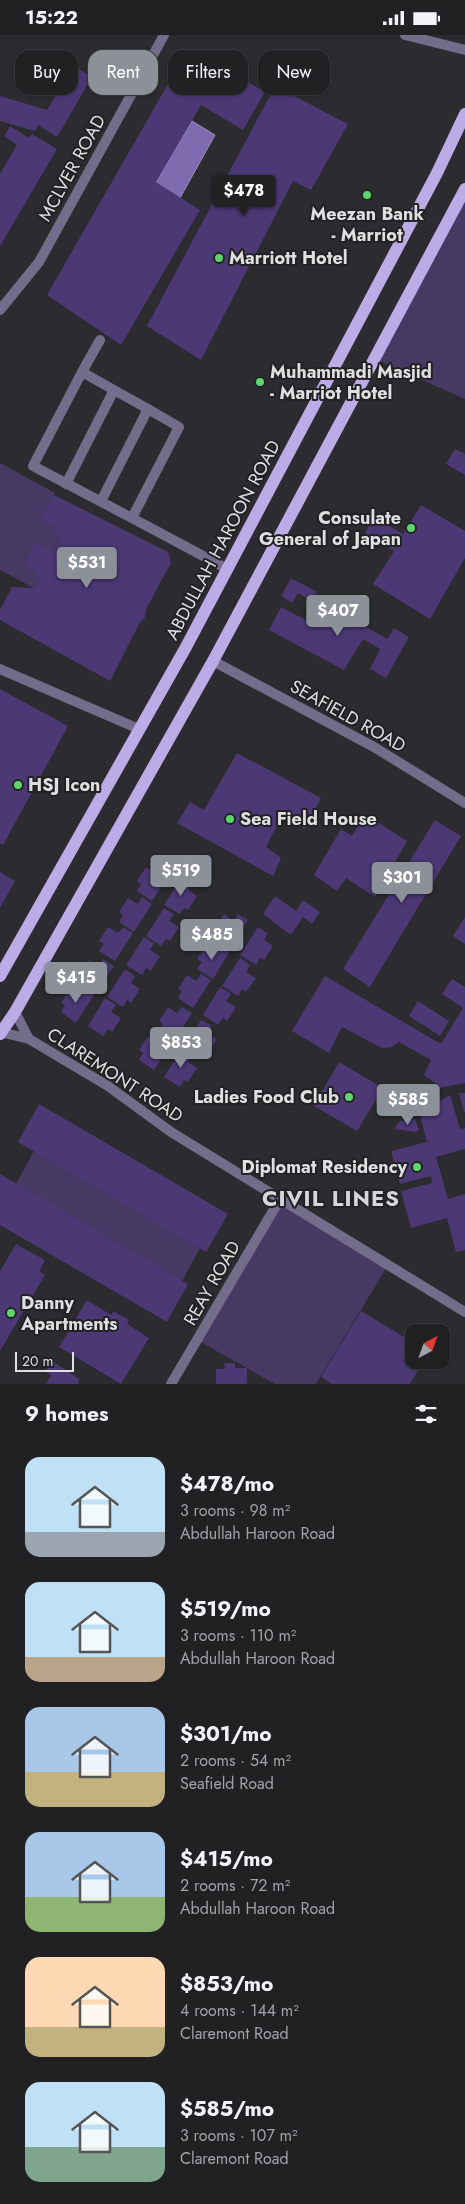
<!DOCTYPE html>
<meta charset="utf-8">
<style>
:root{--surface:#212023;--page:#29282b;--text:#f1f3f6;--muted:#a2a3a6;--line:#3e3e41;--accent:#8c9099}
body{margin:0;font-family:Jost,sans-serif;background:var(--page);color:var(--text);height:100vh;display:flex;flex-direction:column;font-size:19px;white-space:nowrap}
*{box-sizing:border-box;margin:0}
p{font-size:16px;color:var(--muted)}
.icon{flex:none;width:28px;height:28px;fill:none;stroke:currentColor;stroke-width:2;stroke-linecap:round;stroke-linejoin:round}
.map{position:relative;height:1349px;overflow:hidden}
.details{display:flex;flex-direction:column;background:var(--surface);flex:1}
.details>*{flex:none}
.hud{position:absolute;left:15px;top:15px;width:435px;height:45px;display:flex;gap:10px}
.needle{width:32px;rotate:41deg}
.fabs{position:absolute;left:405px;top:1289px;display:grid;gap:10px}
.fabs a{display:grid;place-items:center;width:45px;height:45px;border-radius:10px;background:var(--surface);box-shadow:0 1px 4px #0004,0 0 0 1px var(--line);font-size:25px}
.scale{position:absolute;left:15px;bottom:12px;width:59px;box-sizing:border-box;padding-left:5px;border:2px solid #dfdee0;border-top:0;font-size:14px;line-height:18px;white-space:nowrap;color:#dfdee0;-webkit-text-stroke:4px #222225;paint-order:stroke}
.price{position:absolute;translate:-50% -42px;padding:0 11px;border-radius:5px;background:var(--accent);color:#fff;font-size:16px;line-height:32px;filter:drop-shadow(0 1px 2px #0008)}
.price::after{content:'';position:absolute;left:50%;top:30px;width:15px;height:11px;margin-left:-8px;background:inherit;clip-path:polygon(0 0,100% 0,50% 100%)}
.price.active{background:#222;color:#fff}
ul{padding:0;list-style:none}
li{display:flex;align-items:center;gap:15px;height:125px;padding:0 25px}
li span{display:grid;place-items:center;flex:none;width:140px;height:100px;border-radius:15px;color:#555}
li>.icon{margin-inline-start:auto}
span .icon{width:60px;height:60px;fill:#fffc;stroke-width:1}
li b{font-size:21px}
h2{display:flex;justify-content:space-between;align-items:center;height:60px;padding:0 25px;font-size:21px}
.tag{padding:0 18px;border-radius:15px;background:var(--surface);box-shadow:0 1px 4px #0004,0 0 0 1px var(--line);font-size:18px;line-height:45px}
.tag.active{background:var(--accent);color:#fff}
.status{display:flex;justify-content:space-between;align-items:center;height:35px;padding:0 25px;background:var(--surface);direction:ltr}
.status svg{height:14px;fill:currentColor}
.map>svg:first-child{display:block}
.green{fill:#463a64}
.water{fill:#7e6cae;stroke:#9b8ebd}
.building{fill:#4b3875}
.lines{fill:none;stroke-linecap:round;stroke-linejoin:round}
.service{stroke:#736c8a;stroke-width:10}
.minor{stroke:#736c8a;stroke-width:10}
.tertiary{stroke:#736c8a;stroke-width:10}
.primary{stroke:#bbace8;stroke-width:12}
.poi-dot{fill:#5ed56c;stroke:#222225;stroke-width:2}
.labels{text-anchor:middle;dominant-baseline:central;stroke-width:4;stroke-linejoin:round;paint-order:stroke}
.street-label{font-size:18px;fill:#dfdee0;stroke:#222225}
.poi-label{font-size:18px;font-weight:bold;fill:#dfdee0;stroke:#222225;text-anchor:start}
.district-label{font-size:22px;font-weight:bold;letter-spacing:1px;fill:#d6d6da;stroke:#222225}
</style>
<div class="status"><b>15:22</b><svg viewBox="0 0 49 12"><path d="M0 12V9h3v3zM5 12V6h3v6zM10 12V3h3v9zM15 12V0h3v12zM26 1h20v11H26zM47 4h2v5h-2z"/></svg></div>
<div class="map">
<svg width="465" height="1349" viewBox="0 0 465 1349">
<rect width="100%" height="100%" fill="#2c2b2f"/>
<path class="green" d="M465,157V364L375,324Z
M0,428L55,458L42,483L47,489L57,492L52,499L61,504L54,518L36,509L24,530L34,535L39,543L34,553L0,535Z
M34,1116L200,1213L182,1246L16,1149Z
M280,1164L388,1230L316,1349H275L197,1305Z"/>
<path class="water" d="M192,86L215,100L180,163L156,147Z"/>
<path class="building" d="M199,18L265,57L243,95L201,70L156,147L200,175L121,310L47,260L168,49L179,56Z
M73,31L92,42L57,102L38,90L35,96L0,86V61L47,75Z
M275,51L348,89L311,155L293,146L201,325L147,291Z
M10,91L29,103L32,99L57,114L0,211V139L17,110L4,101Z
M455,414L465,419V440L446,429Z
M54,460L168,517L171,528L146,574L145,582L139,589L110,646L0,585V575L12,552L34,553L39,543L34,535L24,530L36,508L54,518L61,504L52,499L57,492L47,489L42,483Z
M421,470L465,496V523L430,584L373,549L394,516L365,498L374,482L403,499Z
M291,543L317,557L312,566L298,558L292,568L281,561Z
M319,566L388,604L394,593L409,602L386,643L370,634L380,614L363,604L344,635L269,595L281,572L308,586Z
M0,654L68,691L3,810L0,808Z
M237,718L321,763L305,794L283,779L266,812L281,823L273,841L177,788L190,767L204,775Z
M365,779L407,806L375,862L346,843L337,856L314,840L341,794L352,801Z
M435,785L461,801L370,952L343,934Z
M160,831L170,838L152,866L137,856L141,849L137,846L146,832L156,838Z
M0,837L15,846L0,873Z
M182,842L192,848L188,855L197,861L188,875L184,873L180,879L164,870Z
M275,861L296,876L303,865L320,877L312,889L303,882L291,900L263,879Z
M142,862L152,869L134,897L119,887L123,880L119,877L128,863L138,869Z
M164,873L174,879L169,886L179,892L170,906L166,904L161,911L146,901Z
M224,879L234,886L238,879L248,885L231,913L215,903L219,896L215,893Z
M465,882V909L453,901Z
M108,892L118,898L123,892L133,898L115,926L99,916L104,909L99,906Z
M258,892L268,899L264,905L273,911L264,925L260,923L256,930L240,920Z
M144,902L154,908L150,915L160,921L151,936L146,933L142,940L126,930Z
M220,910L230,916L213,944L197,934L202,927L197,924L206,911L216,917Z
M240,923L250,930L246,937L256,943L246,957L242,954L238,961L222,951Z
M103,924L114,931L96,958L80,949L85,941L80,939L89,925L99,931Z
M125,934L135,941L131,948L140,954L131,968L127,965L123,972L107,962Z
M201,939L211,945L193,973L178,963L182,956L178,954L187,940L196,946Z
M325,941L441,1009L463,973L442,959L452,944L465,952V1048L428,1055L438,1050L424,1040L431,1025L399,1007L392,1012L382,1013L342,992L329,1018L292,996Z
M220,952L231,959L226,966L236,972L227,986L223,983L218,990L203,980Z
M84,953L94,960L76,988L61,977L65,970L61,968L70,954L79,960Z
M105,963L116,970L111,977L121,983L112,997L108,994L103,1001L88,991Z
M418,966L449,986L440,1001L409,981Z
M168,972L177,978L182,972L192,978L174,1006L158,996L163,989L159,986Z
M201,985L212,991L207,998L217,1004L208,1018L204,1016L199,1023L184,1013Z
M162,1000L172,1007L154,1035L139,1025L143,1018L139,1015L148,1001L158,1007Z
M182,1014L192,1020L188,1027L197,1033L188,1047L184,1045L180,1052L164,1042Z
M339,1027L383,1053L357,1096L314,1071Z
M459,1058H465V1077H464Z
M450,1060L460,1094L465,1093V1114L436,1122L448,1164L465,1159V1215L456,1217L447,1183L411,1193L401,1156L432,1148L431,1141L400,1149L391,1116L427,1107L419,1077Z
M39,1069L228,1179L206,1217L18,1107Z
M415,1084L419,1095L415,1097L394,1094L400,1086Z
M0,1139L188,1249L167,1287L0,1190Z
M16,1209L45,1225L39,1236L45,1240L0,1316V1236Z
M87,1265L111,1280L113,1276L129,1285L127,1289L149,1303L121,1349L59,1312L70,1294L75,1298L82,1287L76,1283Z
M361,1276L414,1308V1325H424L410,1349H332L321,1342Z
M52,1326L79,1344L78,1348L80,1349H46L51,1340L46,1336Z
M224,1328H235V1333H247V1349H216V1334H225Z"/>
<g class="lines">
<path class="service" d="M82,337L100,305
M66,449L114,355L82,337L33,431C98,465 163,499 227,534
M101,466L148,374L114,355
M132,483L179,392L148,374
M0,634L139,694"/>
<path class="minor" d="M171,1349L280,1164"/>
<path class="tertiary" d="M405,0L465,15
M0,275L39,227L164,0
M213,626L374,712L465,768
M15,977L29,1004
M1,997L29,1004L108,1051L171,1097L465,1277"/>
<path class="primary" d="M0,941L186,612L437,138L465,79
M0,999L15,977L213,626L465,154"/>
</g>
<g class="poi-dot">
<circle cx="367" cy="160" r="5"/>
<circle cx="219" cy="223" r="5"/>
<circle cx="260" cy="347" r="5"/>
<circle cx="411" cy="493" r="5"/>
<circle cx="18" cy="750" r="5"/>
<circle cx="230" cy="784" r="5"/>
<circle cx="349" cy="1062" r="5"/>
<circle cx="417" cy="1132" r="5"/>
<circle cx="11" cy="1278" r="5"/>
</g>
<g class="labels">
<g class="street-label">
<text transform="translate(72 133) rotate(-61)">MCLVER ROAD</text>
<text transform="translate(223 505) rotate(-62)">ABDULLAH HAROON ROAD</text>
<text transform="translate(348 681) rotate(29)">SEAFIELD ROAD</text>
<text transform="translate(115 1040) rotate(33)">CLAREMONT ROAD</text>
<text transform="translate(212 1248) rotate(-60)">REAY ROAD</text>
</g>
<g class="poi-label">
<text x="367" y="179" text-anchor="middle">Meezan Bank<tspan x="367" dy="21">- Marriot</tspan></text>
<text x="229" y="223">Marriott Hotel</text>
<text x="270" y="337">Muhammadi Masjid<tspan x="270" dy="21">- Marriot Hotel</tspan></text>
<text x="401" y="483" text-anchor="end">Consulate<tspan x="401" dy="21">General of Japan</tspan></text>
<text x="28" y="750">HSJ Icon</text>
<text x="240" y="784">Sea Field House</text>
<text x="339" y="1062" text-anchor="end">Ladies Food Club</text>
<text x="407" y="1132" text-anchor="end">Diplomat Residency</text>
<text x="21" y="1268">Danny<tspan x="21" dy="21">Apartments</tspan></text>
</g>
<g class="district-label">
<text x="331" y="1163">CIVIL LINES</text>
</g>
</g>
</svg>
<div class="fabs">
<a><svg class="needle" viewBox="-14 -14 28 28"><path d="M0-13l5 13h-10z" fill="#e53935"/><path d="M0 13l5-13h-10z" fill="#a2a3a6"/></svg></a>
</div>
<div class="scale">20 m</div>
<b class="price active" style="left:244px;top:182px">$478</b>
<b class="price" style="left:87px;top:554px">$531</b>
<b class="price" style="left:338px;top:602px">$407</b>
<b class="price" style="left:181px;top:862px">$519</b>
<b class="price" style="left:402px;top:869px">$301</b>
<b class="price" style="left:212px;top:926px">$485</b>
<b class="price" style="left:76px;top:969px">$415</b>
<b class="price" style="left:181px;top:1034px">$853</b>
<b class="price" style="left:408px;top:1091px">$585</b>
<div class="hud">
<a class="tag">Buy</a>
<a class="tag active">Rent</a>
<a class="tag">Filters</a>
<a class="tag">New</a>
</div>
</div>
<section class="details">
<h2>9 homes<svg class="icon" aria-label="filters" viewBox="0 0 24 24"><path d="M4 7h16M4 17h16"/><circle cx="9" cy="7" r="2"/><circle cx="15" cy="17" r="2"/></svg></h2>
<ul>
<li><span style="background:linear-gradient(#bfe0f5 75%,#9aa5b1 0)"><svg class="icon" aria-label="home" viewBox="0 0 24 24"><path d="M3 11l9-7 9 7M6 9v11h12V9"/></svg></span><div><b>$478/mo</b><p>3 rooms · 98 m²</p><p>Abdullah Haroon Road</p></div></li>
<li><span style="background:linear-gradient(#bfe0f5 75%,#b9a48a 0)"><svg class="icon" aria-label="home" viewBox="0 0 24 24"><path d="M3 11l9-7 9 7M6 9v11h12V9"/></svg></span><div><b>$519/mo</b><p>3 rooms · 110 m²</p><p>Abdullah Haroon Road</p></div></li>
<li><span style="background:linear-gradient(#a9c7e8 65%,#c2b280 0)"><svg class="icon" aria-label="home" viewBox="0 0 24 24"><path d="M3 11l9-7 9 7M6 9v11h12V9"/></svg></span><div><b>$301/mo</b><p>2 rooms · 54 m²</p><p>Seafield Road</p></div></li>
<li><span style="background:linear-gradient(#a9c7e8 65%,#8fb573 0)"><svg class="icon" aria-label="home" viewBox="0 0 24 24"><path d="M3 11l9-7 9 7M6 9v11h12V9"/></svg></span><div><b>$415/mo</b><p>2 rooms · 72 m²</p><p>Abdullah Haroon Road</p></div></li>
<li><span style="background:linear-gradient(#ffd9b3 70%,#c2b280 0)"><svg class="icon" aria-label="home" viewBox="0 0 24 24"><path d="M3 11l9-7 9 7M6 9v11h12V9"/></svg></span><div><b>$853/mo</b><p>4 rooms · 144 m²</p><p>Claremont Road</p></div></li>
<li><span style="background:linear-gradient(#bfe0f5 65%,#7fa58c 0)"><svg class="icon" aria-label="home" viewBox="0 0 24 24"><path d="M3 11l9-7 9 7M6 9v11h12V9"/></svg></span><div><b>$585/mo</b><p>3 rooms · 107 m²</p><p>Claremont Road</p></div></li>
</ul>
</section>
